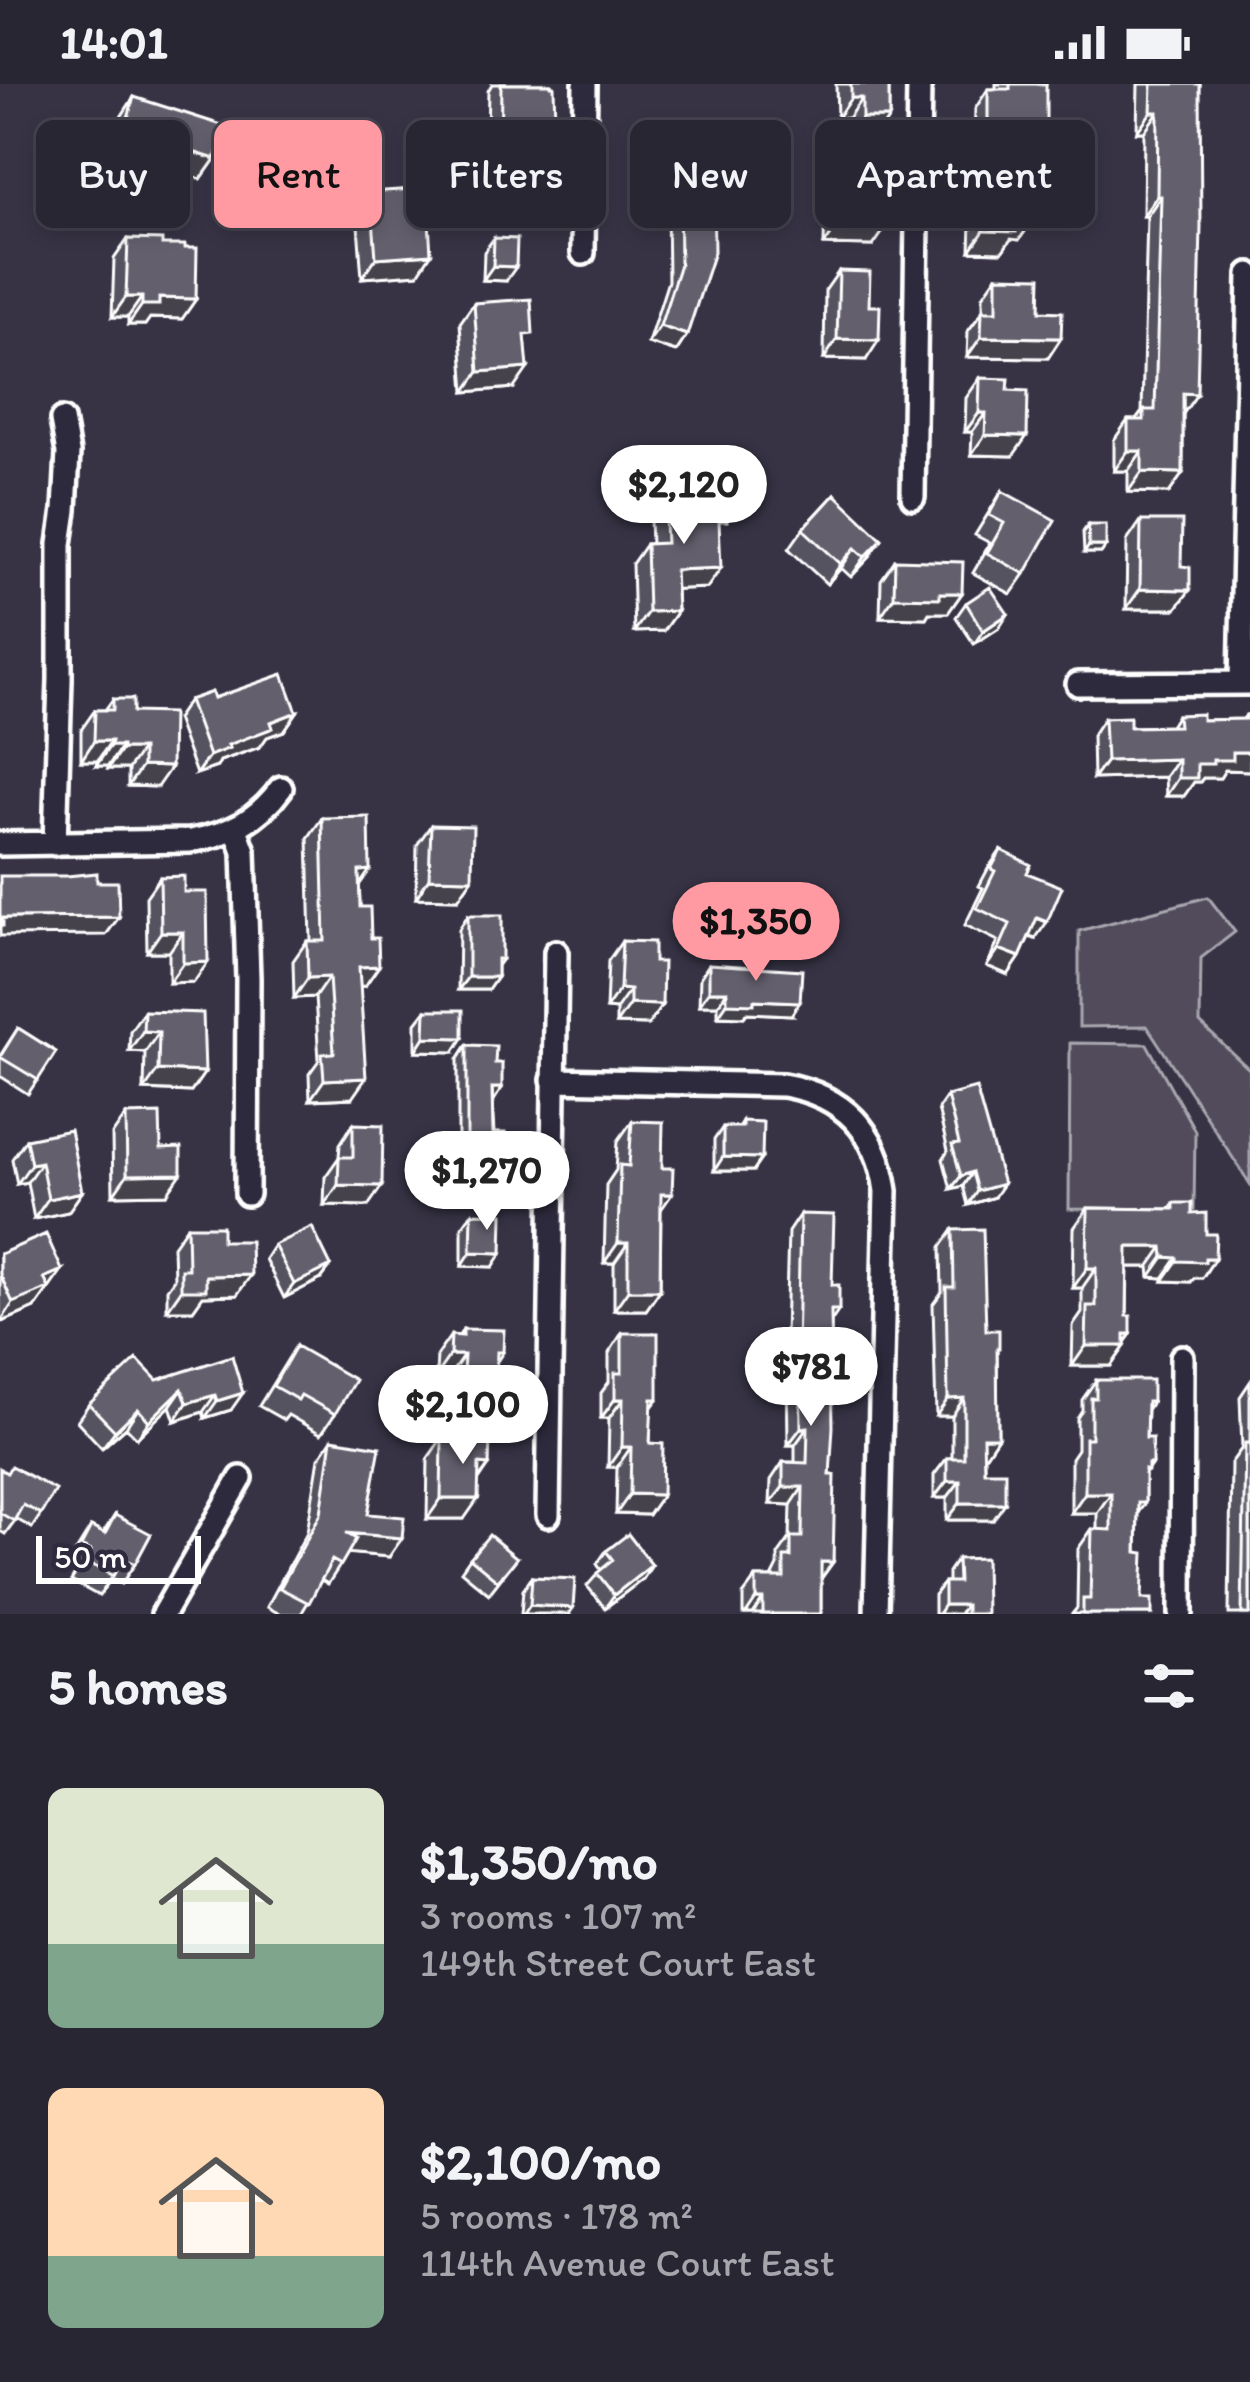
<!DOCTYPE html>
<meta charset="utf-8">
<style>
:root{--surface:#292634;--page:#353240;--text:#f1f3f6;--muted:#a5a5ac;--line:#45434f;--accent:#ff9aa2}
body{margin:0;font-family:Itim,sans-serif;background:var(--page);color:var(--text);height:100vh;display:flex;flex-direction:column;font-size:45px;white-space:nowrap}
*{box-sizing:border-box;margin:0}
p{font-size:39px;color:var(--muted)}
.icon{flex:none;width:66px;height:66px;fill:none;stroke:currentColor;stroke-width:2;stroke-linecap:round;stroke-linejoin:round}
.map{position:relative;height:1530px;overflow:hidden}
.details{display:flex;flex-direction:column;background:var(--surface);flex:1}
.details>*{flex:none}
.top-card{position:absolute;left:36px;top:36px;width:1179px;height:108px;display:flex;gap:24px}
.scale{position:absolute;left:36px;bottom:30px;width:165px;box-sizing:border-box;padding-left:12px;border:6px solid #fff;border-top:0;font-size:33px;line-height:42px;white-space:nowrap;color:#fff;-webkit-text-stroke:9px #2f2a3d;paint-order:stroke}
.price{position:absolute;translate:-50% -102px;padding:0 27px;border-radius:42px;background:#fff;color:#222;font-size:39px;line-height:78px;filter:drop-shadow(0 3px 6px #0008)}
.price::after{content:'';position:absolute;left:50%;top:72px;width:36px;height:27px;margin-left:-18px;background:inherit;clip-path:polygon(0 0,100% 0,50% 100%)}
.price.on{background:var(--accent);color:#111}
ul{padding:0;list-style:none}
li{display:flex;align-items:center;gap:36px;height:300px;padding:0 48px}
li span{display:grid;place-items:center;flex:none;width:336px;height:240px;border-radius:18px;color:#555}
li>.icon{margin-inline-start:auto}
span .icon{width:144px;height:144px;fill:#fffc;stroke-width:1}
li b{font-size:51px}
h2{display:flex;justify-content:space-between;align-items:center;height:144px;padding:0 48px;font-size:51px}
.tag{padding:0 42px;border-radius:18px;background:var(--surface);box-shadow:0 6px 18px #0003,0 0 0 3px var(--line);font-size:42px;line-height:108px}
.tag.on{background:var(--accent);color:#111}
.status{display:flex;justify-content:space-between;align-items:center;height:84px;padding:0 60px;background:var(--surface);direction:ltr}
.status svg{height:33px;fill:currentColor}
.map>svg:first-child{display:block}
.green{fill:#514c5c;stroke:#a8a6ae;stroke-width:3}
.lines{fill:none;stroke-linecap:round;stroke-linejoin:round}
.minor-casing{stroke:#fff;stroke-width:30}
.minor{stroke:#2f2a3d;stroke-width:21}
.wall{fill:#55525e;stroke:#fff;stroke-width:3}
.shaded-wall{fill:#45424c;stroke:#fff;stroke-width:3}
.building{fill:#635f6d;stroke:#fff;stroke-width:3}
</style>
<div class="status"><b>14:01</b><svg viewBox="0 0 49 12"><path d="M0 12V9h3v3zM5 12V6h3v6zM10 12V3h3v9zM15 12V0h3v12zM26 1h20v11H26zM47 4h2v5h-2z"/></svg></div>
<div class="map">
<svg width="1250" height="1530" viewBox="0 0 1250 1530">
<rect width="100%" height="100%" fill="#373345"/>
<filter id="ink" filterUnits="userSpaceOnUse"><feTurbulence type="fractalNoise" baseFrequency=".00833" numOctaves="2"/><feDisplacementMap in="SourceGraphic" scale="24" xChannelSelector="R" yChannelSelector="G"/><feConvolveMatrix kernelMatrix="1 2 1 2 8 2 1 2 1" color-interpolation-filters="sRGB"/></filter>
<g filter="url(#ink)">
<path class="green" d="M1208,813L1235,848L1201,874L1200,939L1250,986V1100L1147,942L1079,943V847Z
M1070,959L1147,960L1195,1047L1194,1126L1069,1125Z"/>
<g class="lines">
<g class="minor-casing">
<path id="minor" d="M583,169L585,0
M913,413L919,0
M1241,599L1250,190
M1078,600L1250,599
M236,745L244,767L248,895L247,1110
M0,760L190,757C228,751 258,736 281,704
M55,760L60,595V460L65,426L68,369L62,336
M553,996L783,1001C843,1011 878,1047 886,1107L876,1530
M548,1431L556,868
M163,1530L241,1394
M1181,1530L1182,1273"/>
</g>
<use href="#minor" class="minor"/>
</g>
<path class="wall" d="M492,0H551L542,97L486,96L488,7Z
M836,0H889V34L875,54L848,53V34H837Z
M996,0H1046L1032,60L974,62L975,25L988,5H996Z
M1138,0H1200L1183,330V389L1169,409L1128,408V387H1114V356L1128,336H1136L1142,328L1147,132H1143L1144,48H1137Z
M134,13L215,75L201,95L129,72L132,63L113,57L121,33Z
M852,83L873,162L824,161L825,107L839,87L849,88Z
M994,84L1025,97L1033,136L1019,156L1011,155L1002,168L970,167L971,139L980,126L981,104Z
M679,102L687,251L676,268L648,259L668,197L667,119Z
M371,108L418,190L362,194L357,128Z
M494,154L506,197L483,196L484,168Z
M128,155L162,161L196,215L182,235L150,234L145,241H128V233H112L114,175Z
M839,187L869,222L866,276L824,275L825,207Z
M997,192L1040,227L1061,254L1048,274L967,273L968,247L983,227V212Z
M474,219L526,261L514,304L465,308L460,239Z
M980,294L1013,372L971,371L972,348H965L966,314Z
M1002,407L1025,490L1011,510L973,489L990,459L975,451Z
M835,410L868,475L851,493L841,484L827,500L789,465L803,445Z
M664,416L719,448L707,504L676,505L677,527L663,547L634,548L632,480L646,460H651L650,436Z
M1141,437L1181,482L1176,525H1126L1127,457Z
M1088,441L1106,462L1101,469H1084L1083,448Z
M895,476L962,509L948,529H929L926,534L880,533L881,496Z
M966,519L1008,530L999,544L974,560L956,533Z
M214,614L297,628L284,647L267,653L260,663L220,677L217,683L196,690L176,635L189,616Z
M113,615L133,628L157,703L128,702V685H108V682H96L97,677H81V646L95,626H105Z
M1177,631L1202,636L1243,635L1246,631H1250V687L1225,686L1220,694H1203L1200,698H1194L1184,712H1166L1165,693L1093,695L1092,652L1104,634L1130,643L1170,642Z
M322,734L359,801L365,902H360L352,1014L310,1016L309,990L319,976L315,913L294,914L293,877L307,857H311L308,754Z
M431,741L472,795L458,815L416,814L417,761Z
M1001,766L1027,789L1035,855L1029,853L1020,873L1008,891L987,882L998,857L965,841L983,804L979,802L989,783Z
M160,793L184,808L208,878L194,898L169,899V868H147L146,813Z
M468,831L502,875L497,882V893L488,906H458L459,845Z
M622,857L654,878L662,921L648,941L616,940V926L606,925L608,877Z
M709,880L791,931L747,929L744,933L718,932V921H699L700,894Z
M426,926L454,968L416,967V939Z
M144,927L205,988L191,1008L144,1006L145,968L129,967L130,947Z
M18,944L56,968L28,1010L0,992V972Z
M467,961L492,1018L497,1093L458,1094V975Z
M947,1012L994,1113L968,1121L963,1102L951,1105L943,1075L948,1067L938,1025Z
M126,1031L161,1065L167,1110L113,1111L112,1051Z
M632,1037L661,1126L660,1206L646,1226H614V1179H604L606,1101L616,1086L618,1057Z
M742,1037L753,1087H714V1056L723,1043H738Z
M353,1040L368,1122L324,1121L325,1093L339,1073L340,1060Z
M26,1055L82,1108L68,1128L34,1135L27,1098L17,1100L12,1075Z
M1174,1119L1192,1130L1206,1150L1215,1174L1202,1194H1194L1191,1198L1163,1197V1194L1150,1193L1149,1183H1128L1127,1232L1131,1250L1125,1258V1262L1111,1282H1072L1073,1242L1082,1229V1204H1073L1074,1144L1088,1124L1169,1125Z
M472,1129L493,1183L462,1182V1143Z
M800,1130L832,1201L839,1226L831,1238L830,1391L833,1478L821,1495V1530H743V1511L756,1494H772L778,1482V1471L790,1454L791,1421L770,1420L771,1396L783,1378H795V1361H788L787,1285H784L788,1148Z
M187,1142L222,1157L237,1211L203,1212L193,1226H167V1205L174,1195L173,1162Z
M953,1146L986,1246L997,1267L998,1353L986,1371H984V1387L993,1436H947V1414H934V1391L947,1374H952V1332H936L933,1220L942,1208L941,1163Z
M274,1161L331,1182L321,1195L284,1214L265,1175Z
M0,1170L62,1186L35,1224L0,1239Z
M463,1245L503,1268L496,1279L495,1311L481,1331L448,1330L450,1291H436L437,1271L451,1251L459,1252Z
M622,1249L658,1315L651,1324L650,1359L662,1411L648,1431L616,1430L617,1383H608L609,1334H601V1309L609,1298V1269Z
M296,1262L335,1330L321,1350L288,1331L284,1336L259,1322Z
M232,1272L231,1326L205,1334L203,1328L175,1337L170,1322L137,1354L126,1343L102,1364L77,1337L89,1320Z
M1096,1296L1152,1318L1147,1326L1146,1354L1152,1380L1145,1390V1419L1138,1429L1137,1468L1142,1515L1152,1530H1072L1077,1524L1078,1465L1092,1445L1097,1446V1429H1071V1374L1077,1365V1334L1082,1326V1316Z
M1250,1298V1530H1229L1231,1379L1242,1364L1240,1313Z
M442,1354L489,1381L479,1396L464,1435H427L428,1374Z
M332,1355L389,1473L348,1469L328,1500L321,1496L301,1530H280L267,1523L307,1448L319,1374Z
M0,1385L41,1430L32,1444L16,1435L5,1450L0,1447Z
M115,1431L135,1480L121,1500L111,1495L99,1512L71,1497L77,1487L67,1482L91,1443L103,1449Z
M606,1467L652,1481L643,1495L605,1524L587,1502L601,1486L597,1480Z
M470,1474H517L489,1510L461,1487Z
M957,1475L986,1530H934V1511L944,1498H948V1488Z
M532,1493L569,1530H521L523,1506Z"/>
<path class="shaded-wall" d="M851,14H862L848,34H837Z
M1151,28H1158L1144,48H1137Z
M862,34H889L875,54L848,53Z
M127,37L146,43L132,63L113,57Z
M1046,40L1032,60L974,62L988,42Z
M143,52L215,75L201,95L129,72Z
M500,76L556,77L542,97L486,96Z
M1157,112H1161L1147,132H1143Z
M1016,135L1033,136L1019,156L1011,155L1002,168L970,167L984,147Z
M838,141L887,142L873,162L824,161Z
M431,170L418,190L362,194L376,174Z
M493,182L516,183L506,197L483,196Z
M126,213H142L128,233H112Z
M159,214L196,215L182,235L150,234L145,241H128L142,221Z
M660,242L687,251L676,268L648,259Z
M981,253L1061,254L1048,274L967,273Z
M837,255L879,256L866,276L824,275Z
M528,284L514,304L465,308L479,288Z
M1183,309L1197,310L1183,330Z
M979,329H986L972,348H965Z
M985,351L1027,352L1013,372L971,371Z
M1128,367H1142L1128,387H1114Z
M1142,388L1183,389L1169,409L1128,408Z
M882,455L868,475L851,493L865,473Z
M1089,462H1106L1101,469H1084Z
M855,464L841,484L827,500L841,480Z
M721,484L707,504L661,506L675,486Z
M1140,505L1190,506L1176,525H1126Z
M940,509H962L948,529H929L926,534L880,533L894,513Z
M677,527L663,547L634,548L648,528Z
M1008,530L999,544L974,560L983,547Z
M297,628L284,647L267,653L260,663L220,677L217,683L196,690L209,672L271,638Z
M94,657H111L97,677H81Z
M110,662H122L108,682H96Z
M122,665H142L128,685H108Z
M1233,668H1250V687L1225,686L1220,694H1203L1200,698H1194L1184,712H1166L1178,694L1197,680Z
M1178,675L1165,693L1093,695L1106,677Z
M142,682L171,683L157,703L128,702Z
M370,786L356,806L359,787Z
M429,794L472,795L458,815L416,814Z
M119,833L106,851L0,852V839L3,834Z
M1037,834L1047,838L1035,855L1025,851Z
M161,848H183L169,868H147Z
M999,865L1020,873L1008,891L987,882Z
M208,878L194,898L169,899L183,879Z
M379,882L365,902L345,903L359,883Z
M329,893L315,913L294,914L308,894Z
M468,893H497L488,906H458Z
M620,905L630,906L616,926L606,925Z
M709,907H727L718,921H699Z
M754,916L800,918L791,931L747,929L744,933L718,932L727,919Z
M630,920L662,921L648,941L616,940Z
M143,947L159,948L145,968L129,967Z
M425,953L463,954L454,968L416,967Z
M158,986L205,988L191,1008L144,1006Z
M366,994L352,1014L310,1016L324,996Z
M492,1004H502L493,1018Z
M723,1073L762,1074L753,1087H714Z
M41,1078L27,1098L17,1100L31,1080Z
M506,1080L497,1093L458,1094L467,1081Z
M972,1088L963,1102L951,1105L961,1092Z
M181,1090L167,1110L113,1111L127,1091Z
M1003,1100L994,1113L968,1121L977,1107Z
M338,1101L382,1102L368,1122L324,1121Z
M82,1108L68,1128L34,1135L48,1115Z
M661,1110H672L658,1130Z
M618,1159H628L614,1179H604Z
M1128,1163H1163L1149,1183H1114Z
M471,1168L502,1169L493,1183L462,1182Z
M1164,1173L1177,1174L1163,1194L1150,1193Z
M1205,1174H1215L1202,1194H1194L1191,1198L1163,1197L1177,1177Z
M331,1182L321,1195L284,1214L294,1200Z
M1087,1184H1096L1082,1204H1073Z
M62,1186L35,1224L0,1239L13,1219L44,1194Z
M251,1191L237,1211L203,1212L193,1226H167L181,1206L206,1192Z
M628,1206H660L646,1226H614Z
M1125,1250H1131L1122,1262H1125L1111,1282H1072L1086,1262Z
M797,1267H800L787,1285H784Z
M450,1271H464L450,1291H436Z
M182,1305L170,1322L137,1354L149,1337Z
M243,1309L231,1326L205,1334L217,1317Z
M462,1310L495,1311L481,1331L448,1330Z
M215,1311L203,1328L175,1337L187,1319Z
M964,1314L952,1332H936L948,1315Z
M615,1315H623L609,1334H601Z
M138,1325L126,1343L102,1364L115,1347Z
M808,1343L795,1361H788L801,1344Z
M983,1353H998L986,1371H971Z
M622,1363H631L617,1383H608Z
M479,1380L489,1381L475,1400Z
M947,1397H960L947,1414H934Z
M783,1403H803L791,1421L770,1420Z
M1085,1409H1111L1097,1429H1071Z
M630,1410L662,1411L648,1431L616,1430Z
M441,1415H478L464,1435H427Z
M960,1419H1005L993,1436H947Z
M346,1449L402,1454L389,1473L333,1468Z
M821,1478H833L820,1496Z
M652,1481L643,1495L605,1524L614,1511Z
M756,1515H763L753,1530H746Z
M530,1521L573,1524L569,1530H524Z
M944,1521H966L959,1530H938Z"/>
<path class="building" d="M501,0H551V2H554L556,77L500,76Z
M851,0H889V34H862V14H851Z
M1010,0H1046V40L988,42V5H1010Z
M1152,0H1200L1201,142L1197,310L1183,309V389L1142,388V367H1128V336H1144V326H1155L1161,112H1157L1158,28H1151Z
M134,13L225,42L215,75L143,52L146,43L127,37Z
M852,83L883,84L882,104L888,105L887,142L838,141L839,87L852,88Z
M994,84L1025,85V97H1034L1033,136L1016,135V148L984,147L985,119H994Z
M713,101L714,168L687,251L660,242L680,180L679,102Z
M427,104L431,170L376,174L371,108Z
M494,154L517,155L516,183L493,182Z
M128,155L162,156V161H185V164H197L196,215L159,214V221H142V213H126Z
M839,187L870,188L869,222H880L879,256L837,255Z
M997,192L1041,193L1040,227L1062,228L1061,254L981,253L982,227H997Z
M531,215L533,250L525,251L528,284L479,288L474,219Z
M980,294L1009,295L1008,306L1028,307L1027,352L985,351L986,329H979Z
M1002,407L1055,436L1025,490L987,469L1004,439L989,431Z
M835,410L882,455L865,473L855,464L841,480L803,445Z
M726,413L727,437H719L721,484L675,486L677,527L648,528L646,460L666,459L664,416Z
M1141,437H1182L1181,482L1190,483V506L1140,505Z
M1088,441H1106V462H1089Z
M895,476L963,478L962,509H940V514L894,513Z
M990,503L1008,530L983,547L966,519Z
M283,590L297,628L271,638L273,644L228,661L230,664L209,672L189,616L212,608L214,614Z
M113,615H133V628L172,629L171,683L142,682V665H122V662H110L111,657H94L95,626H113Z
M1202,630V636L1246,635V631H1250V668H1233V676H1213V680H1197V694H1178V675L1106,677L1104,634L1130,633V643L1178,642L1177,631Z
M369,733L370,786L359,787L360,823H370L371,854H378L379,882L359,883L366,994L324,996L322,970L334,969L329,893L308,894L307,857H325L322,734Z
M431,741L473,742L472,795L429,794Z
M1001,766L1031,781L1027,789L1062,803L1047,838L1037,834L1020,873L999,865L1010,840L977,824L995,787L991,785Z
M97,789V798H118L119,833L3,834V842H0V792H67Z
M184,792V808H207L208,878L183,879V848H161L160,793Z
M468,831H502V875H497V893H468Z
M622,857L654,858V878H663L662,921L630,920V906L620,905Z
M709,880L802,886L800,918L754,916V920L727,919V907H709Z
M426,926H463V954L425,953Z
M144,927L203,929L205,988L158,986L159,948L143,947Z
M18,944L56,968L38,996L0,973Z
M467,961L496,962L495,979H502V1004H492L493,1049H505L506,1080L467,1081Z
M976,1004L1003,1100L977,1107L972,1088L961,1092L952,1061L959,1060L947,1012Z
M160,1030L161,1065L181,1064V1090L127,1091L126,1031Z
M632,1037L663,1038L662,1084H673L672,1110H661L660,1206H628V1159H618L620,1081L629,1082Z
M742,1037L763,1038L762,1074L723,1073V1043H742Z
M353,1040L383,1041L382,1102L338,1101L339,1073H353Z
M70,1046L82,1108L48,1115L41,1078L31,1080L26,1055Z
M1174,1119H1192V1130L1206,1129V1150H1216L1215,1174H1205V1178L1177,1177V1174L1164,1173L1163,1163H1128L1127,1232H1131V1250H1125V1262H1086L1087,1222H1096V1184H1087L1088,1124L1174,1125Z
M472,1129L503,1130L502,1169L471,1168Z
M800,1130L834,1131L832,1201H839V1226H831L833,1343L830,1391H835L833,1478H821V1530H763V1515H756V1494H784V1473H791V1453H802L803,1403H783V1378L807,1379L808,1343L801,1344L800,1267H797Z
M187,1142H222V1157H250L251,1191L206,1192V1206H181V1185H188Z
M312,1143L331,1182L294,1200L274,1161Z
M983,1145L986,1246H999V1264H997L998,1353H983L984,1387H1005V1419H960V1397H947V1374H964V1314L948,1315L946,1203H954L953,1146Z
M46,1150L62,1186L44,1194L49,1204L13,1219L0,1190V1170Z
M463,1245L504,1246L503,1268H497L495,1311L462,1310L464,1271H450L451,1251L463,1252Z
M622,1249H658V1315H652L650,1359L663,1360L662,1411L630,1410L631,1363H622L623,1315H615V1289H622Z
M296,1262L355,1296L335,1330L301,1311L298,1316L273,1302Z
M232,1272L243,1309L217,1317L215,1311L187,1319L182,1305L149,1337L138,1325L115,1347L89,1320L137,1275L157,1296Z
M1096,1296H1152V1318H1147L1146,1354H1152V1380H1148V1387L1145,1386V1419H1138L1137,1468L1144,1469L1142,1515H1152V1530H1083V1515H1090L1092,1445L1111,1446V1409H1085V1354H1091V1314H1096Z
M442,1354L490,1355L489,1381L479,1380L478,1415H441Z
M332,1355L380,1363L368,1430L404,1433L402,1454L346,1449L356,1455L341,1481L332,1476L309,1519L280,1504L321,1429Z
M1245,1359H1250V1530H1242Z
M11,1382L55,1406L41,1430L23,1421L14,1437L0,1429V1385L7,1389Z
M115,1431L151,1450L135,1480L123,1474L113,1492L85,1477L91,1467L81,1462L91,1443L105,1450Z
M628,1450L652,1481L614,1511L597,1489L613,1476L606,1467Z
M489,1451L517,1474L498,1497L470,1474Z
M985,1474L986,1530H966V1521H944V1498H958L957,1475Z
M532,1493L575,1495L573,1524L530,1521Z"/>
</g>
</svg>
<div class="scale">50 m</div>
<b class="price" style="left:684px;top:463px">$2,120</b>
<b class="price on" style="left:756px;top:900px">$1,350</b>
<b class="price" style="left:487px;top:1149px">$1,270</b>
<b class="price" style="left:811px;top:1345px">$781</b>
<b class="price" style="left:463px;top:1383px">$2,100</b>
<div class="top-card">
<a class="tag">Buy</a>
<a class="tag on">Rent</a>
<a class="tag">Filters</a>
<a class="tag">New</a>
<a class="tag">Apartment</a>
</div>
</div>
<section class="details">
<h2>5 homes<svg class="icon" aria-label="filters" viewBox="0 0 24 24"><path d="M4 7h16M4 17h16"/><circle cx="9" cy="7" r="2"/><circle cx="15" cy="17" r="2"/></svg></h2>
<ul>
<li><span style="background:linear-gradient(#dfe7d0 65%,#7fa58c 0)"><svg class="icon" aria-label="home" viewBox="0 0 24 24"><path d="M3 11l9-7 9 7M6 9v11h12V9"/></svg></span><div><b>$1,350/mo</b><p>3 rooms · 107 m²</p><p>149th Street Court East</p></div></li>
<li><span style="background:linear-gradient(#ffd9b3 70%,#7fa58c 0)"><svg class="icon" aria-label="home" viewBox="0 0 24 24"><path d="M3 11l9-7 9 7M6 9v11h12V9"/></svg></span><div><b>$2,100/mo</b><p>5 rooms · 178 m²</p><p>114th Avenue Court East</p></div></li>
</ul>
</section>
